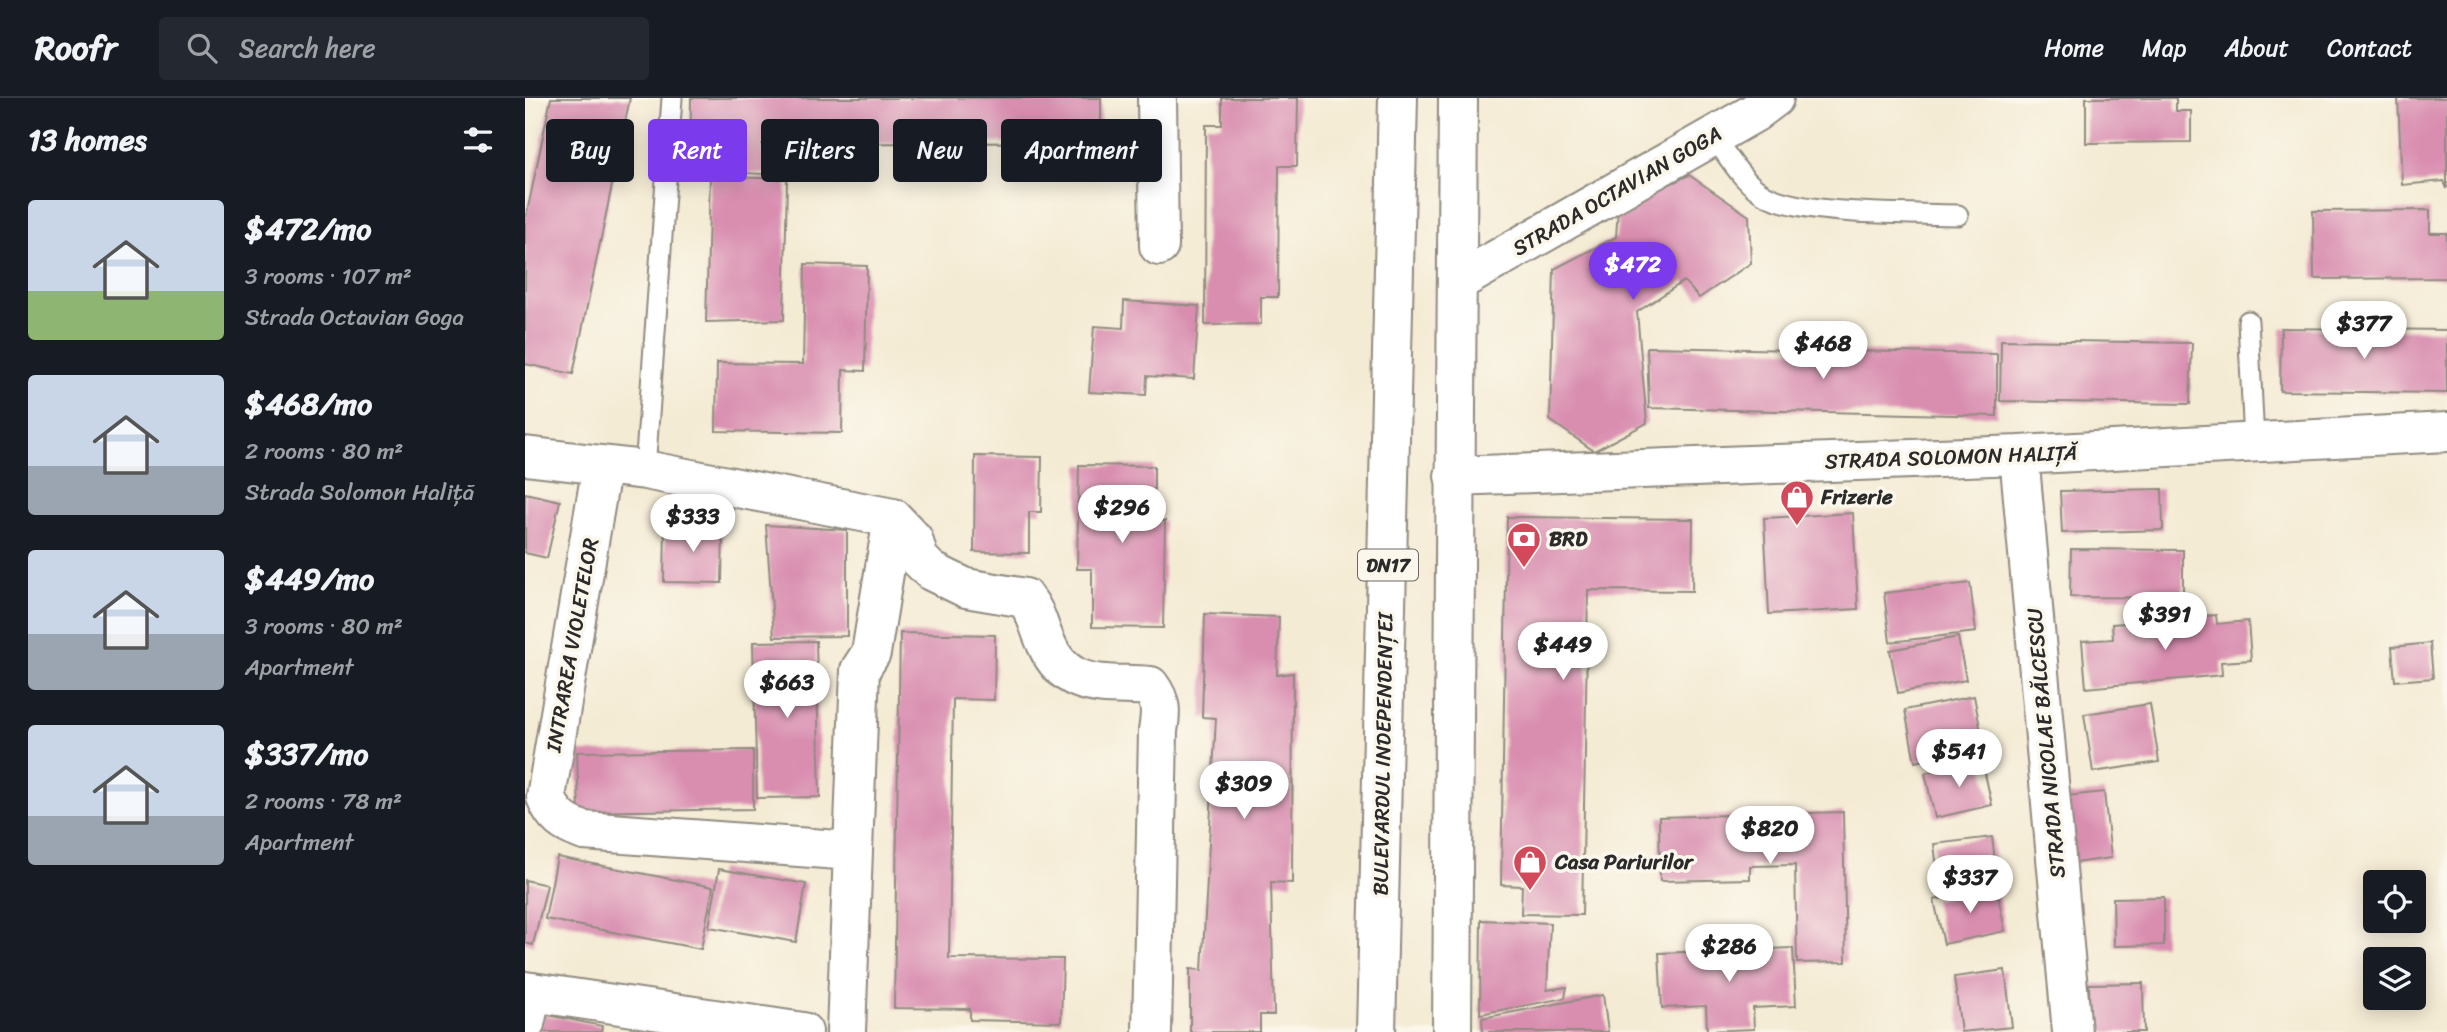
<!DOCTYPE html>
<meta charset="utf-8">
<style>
:root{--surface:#171b24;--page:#242831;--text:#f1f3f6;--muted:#9ea1a6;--line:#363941;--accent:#7c3aed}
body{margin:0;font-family:Sriracha,sans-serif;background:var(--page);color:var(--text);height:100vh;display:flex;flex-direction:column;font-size:26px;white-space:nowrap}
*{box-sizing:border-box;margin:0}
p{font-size:23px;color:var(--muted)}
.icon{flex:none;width:38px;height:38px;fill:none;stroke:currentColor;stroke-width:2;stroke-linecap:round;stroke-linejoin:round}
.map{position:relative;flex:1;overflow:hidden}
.details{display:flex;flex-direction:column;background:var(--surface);width:525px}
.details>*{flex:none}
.hud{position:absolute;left:21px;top:21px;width:665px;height:63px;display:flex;gap:14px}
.tools{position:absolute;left:1838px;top:772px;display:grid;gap:14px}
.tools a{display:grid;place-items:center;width:63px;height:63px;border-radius:7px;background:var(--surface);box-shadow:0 4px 18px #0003;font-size:35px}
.price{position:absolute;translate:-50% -60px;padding:0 16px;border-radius:24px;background:#fff;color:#222;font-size:23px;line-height:46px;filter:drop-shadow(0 2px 4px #0008)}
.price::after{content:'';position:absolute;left:50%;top:42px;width:21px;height:16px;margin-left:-10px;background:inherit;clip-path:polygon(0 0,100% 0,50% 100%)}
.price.current{background:var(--accent);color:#fff}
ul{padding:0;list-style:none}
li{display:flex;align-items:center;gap:21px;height:175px;padding:0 28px}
li span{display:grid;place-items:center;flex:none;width:196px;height:140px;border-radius:7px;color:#555}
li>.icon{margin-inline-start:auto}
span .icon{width:84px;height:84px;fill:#fffc;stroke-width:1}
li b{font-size:30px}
h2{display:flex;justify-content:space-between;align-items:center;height:84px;padding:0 28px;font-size:30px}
.tag{padding:0 24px;border-radius:7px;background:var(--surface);box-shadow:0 4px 18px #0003;font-size:24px;line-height:63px}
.tag.current{background:var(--accent);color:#fff}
header{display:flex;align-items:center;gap:42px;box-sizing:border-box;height:98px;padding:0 35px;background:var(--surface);border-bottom:2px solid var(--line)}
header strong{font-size:33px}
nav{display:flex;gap:38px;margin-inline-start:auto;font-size:24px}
.search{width:490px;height:63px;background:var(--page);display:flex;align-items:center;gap:18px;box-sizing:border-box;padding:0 24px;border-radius:7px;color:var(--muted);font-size:26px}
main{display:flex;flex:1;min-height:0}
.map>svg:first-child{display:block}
.building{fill:#d98eb0}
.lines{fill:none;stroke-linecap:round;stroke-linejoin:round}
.service-casing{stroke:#908b80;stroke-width:23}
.minor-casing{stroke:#908b80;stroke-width:42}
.tertiary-casing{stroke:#908b80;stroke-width:42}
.primary-casing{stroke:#908b80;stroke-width:42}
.service{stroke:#fff;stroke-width:19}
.minor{stroke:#fff;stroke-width:38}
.tertiary{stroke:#fff;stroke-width:38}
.primary{stroke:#fff;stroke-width:38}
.labels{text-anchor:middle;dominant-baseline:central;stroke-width:7;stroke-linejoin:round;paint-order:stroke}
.shield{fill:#fbf7ec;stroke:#696865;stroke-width:2}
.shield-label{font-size:19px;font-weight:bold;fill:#2b2b2b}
.street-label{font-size:21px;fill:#2b2b2b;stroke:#fbf7ec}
.poi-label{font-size:21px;font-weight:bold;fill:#2b2b2b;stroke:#fbf7ec;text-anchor:start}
</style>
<header>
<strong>Roofr</strong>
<div class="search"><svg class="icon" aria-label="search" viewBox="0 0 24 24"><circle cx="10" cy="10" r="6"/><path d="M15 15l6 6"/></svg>Search here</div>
<nav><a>Home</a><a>Map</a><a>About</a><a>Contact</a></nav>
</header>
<main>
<section class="details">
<h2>13 homes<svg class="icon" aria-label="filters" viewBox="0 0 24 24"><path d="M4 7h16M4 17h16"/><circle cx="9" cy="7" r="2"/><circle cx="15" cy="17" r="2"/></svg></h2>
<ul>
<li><span style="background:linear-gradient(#c9d6e8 65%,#8fb573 0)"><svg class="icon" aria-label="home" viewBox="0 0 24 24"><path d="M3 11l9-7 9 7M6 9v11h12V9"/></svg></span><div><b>$472/mo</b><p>3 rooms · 107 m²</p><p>Strada Octavian Goga</p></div></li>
<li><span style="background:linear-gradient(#c9d6e8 65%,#9aa5b1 0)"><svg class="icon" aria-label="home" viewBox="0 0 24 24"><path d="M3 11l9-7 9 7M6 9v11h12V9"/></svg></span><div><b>$468/mo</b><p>2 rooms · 80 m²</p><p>Strada Solomon Haliță</p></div></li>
<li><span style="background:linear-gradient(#c9d6e8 60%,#9aa5b1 0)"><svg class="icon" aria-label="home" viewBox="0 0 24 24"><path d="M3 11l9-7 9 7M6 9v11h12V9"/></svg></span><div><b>$449/mo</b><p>3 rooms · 80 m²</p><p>Apartment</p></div></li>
<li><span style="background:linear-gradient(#c9d6e8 65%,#9aa5b1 0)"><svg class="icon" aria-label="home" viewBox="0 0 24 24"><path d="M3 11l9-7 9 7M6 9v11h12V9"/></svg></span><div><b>$337/mo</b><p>2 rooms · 78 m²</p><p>Apartment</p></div></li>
</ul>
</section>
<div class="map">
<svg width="1922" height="934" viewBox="0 0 1922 934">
<rect width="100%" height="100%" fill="#fbf7ec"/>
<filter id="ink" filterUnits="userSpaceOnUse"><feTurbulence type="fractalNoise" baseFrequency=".0143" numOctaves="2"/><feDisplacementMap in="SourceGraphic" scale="14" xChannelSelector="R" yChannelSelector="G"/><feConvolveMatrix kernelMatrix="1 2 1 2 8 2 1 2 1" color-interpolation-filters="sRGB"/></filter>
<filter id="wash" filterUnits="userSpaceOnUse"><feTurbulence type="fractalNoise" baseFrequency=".00686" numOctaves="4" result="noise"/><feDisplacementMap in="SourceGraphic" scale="28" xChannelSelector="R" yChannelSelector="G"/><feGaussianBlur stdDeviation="1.57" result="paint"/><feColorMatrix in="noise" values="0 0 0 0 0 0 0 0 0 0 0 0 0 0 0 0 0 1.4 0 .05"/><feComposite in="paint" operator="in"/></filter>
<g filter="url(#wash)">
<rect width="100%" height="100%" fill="#f4ebd4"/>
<g id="blocks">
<path class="building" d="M26,0H105L48,276L0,266V124Z
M166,0H576V44L237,46L241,76L165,73Z
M697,0H773L772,68H754L753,199H736V226L680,227L681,27H697Z
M1561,0H1651V13H1666V44L1561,45Z
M1873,0H1922V91L1919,83L1877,87Z
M1164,77L1224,118L1226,165L1174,200L1159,183L1112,214L1122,325L1069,353L1025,322L1029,171L1091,139L1093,110Z
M185,78L262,81L259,222L181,224Z
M1905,112V135H1922V180L1789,181L1788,113Z
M280,166L342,168L340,273L318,272L317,335L191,333L192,265L278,266Z
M599,203L674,208L669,281L622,278L621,297L564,294L569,228L598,230Z
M1756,230L1922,232V295L1755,293Z
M1476,242L1667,245L1665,306L1475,303Z
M1122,249L1472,256V318L1124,310Z
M450,358L517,359L516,414H504V455L449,454Z
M554,367L629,368V423H640L638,530L567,529V471H552Z
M1637,391L1638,432L1537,435L1535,393Z
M0,395L35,403L22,460L0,455Z
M1328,415L1333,511L1244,516L1239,420Z
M982,419L1168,421L1167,493L1063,492L1057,817L996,816L997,788L976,787Z
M140,426L198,427L197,485L139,484Z
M241,427L322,432V538L249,539Z
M1546,451L1658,452V500L1545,499Z
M1445,485L1451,534L1365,544L1359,495Z
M680,516L754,519L752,577L768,575L767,785L746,784L749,917H735V934H665V871L677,872L691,620L677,619Z
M1691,517L1692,526L1723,523L1726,562L1696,564L1697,577L1561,590L1557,543L1588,541L1587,526L1627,523L1628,532L1653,530L1652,520Z
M375,535L470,537L469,602L428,601L424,860L538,861L536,924L445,922V911L369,910Z
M1433,539L1441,582L1373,595L1365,552Z
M291,543L295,699L232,700L228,544Z
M1905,545L1908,580L1870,583L1867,549Z
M1449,598L1459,650L1390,664L1380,612Z
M1625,606L1634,664L1568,674L1559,616Z
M228,652V711L54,714L52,654Z
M1457,662L1467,707L1410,720L1400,675Z
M1579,694L1586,760L1549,765L1542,698Z
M1318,714L1321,864L1272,865L1270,767L1225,768V781L1135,783L1134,719Z
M1467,739L1473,788L1415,795L1409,746Z
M32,759L188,789L176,851L20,821Z
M194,771L281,786L271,844L184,829Z
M0,782L22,787L8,847L0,845Z
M1471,788L1480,833L1419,846L1409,802Z
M1639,799V847L1589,848L1588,800Z
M956,822L1025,825L1022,892L1042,889L1040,900L955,916Z
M1268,850L1271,908L1228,910L1229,931L1182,933L1181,908L1137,910L1134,855Z
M1480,872L1487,929L1436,934L1429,879Z
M1618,885L1619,934H1565L1564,886Z
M1078,897L1083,934H958L957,920Z
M18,916L77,928L76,934H14Z"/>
</g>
</g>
<g filter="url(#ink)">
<use href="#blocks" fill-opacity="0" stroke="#908b80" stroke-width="2"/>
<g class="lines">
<g class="service-casing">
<path id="service" d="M1188,38C1203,58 1219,87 1242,98C1283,118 1384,115 1433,117
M1723,223L1729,344
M120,372L147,0"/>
</g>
<g class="minor-casing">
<path id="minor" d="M632,0L634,148
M934,183L1229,15L1249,0
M1494,357L1547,934
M0,358L120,372L368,420
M77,367L21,699C29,719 39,726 59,733L327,753
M929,378L1494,357L1922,334
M368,420L388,441L394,461L406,473L441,490L500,500C512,515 513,528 521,545C542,595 582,584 625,588C637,604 636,614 633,633L627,934
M0,926L7,894
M321,934L335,572L346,555L368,420"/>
</g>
<g class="tertiary-casing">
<path id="tertiary" d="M0,893L278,934"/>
</g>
<g class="primary-casing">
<path id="primary" d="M851,934L873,0
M927,934L933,0"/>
</g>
<use href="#service" class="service"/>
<use href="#minor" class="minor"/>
<use href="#tertiary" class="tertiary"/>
<use href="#primary" class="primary"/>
</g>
</g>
<defs>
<g id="shop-pin" transform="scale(1.75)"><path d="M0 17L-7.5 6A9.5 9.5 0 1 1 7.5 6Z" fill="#d1495b" stroke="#fbf7ec"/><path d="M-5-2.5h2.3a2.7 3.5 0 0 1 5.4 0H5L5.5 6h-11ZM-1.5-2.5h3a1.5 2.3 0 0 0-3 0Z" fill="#fff"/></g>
<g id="bank-pin" transform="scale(1.75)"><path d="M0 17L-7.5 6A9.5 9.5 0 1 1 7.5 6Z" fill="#d1495b" stroke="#fbf7ec"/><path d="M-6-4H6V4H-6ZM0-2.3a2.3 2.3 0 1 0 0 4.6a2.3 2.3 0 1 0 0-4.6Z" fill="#fff"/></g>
</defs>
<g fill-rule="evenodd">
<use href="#shop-pin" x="1272" y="399"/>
<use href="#bank-pin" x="999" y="441"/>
<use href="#shop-pin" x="1005" y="764"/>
</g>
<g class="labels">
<rect class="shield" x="833" y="451.5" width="60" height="31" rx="5"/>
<g class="shield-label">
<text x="863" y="467">DN17</text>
</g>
<g class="street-label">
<text transform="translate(1092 93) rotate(-30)">STRADA OCTAVIAN GOGA</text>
<text transform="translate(1426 359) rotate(-2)">STRADA SOLOMON HALIȚĂ</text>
<text transform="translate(47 547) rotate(-80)">INTRAREA VIOLETELOR</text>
<text transform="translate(1521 645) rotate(-95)">STRADA NICOLAE BĂLCESCU</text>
<text transform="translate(858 656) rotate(-89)">BULEVARDUL INDEPENDENȚEI</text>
</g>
<g class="poi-label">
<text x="1296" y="399">Frizerie</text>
<text x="1024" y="441">BRD</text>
<text x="1030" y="764">Casa Pariurilor</text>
</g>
</g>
</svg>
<div class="tools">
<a><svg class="icon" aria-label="locate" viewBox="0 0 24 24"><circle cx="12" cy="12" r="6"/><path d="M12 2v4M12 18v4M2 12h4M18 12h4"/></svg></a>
<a><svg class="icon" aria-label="layers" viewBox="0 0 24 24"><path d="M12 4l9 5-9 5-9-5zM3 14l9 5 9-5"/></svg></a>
</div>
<b class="price current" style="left:1108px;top:204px">$472</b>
<b class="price" style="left:1839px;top:263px">$377</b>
<b class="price" style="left:1298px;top:283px">$468</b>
<b class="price" style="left:597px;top:447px">$296</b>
<b class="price" style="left:168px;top:456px">$333</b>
<b class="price" style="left:1640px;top:554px">$391</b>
<b class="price" style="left:1038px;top:584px">$449</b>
<b class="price" style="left:262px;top:622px">$663</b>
<b class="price" style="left:1434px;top:691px">$541</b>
<b class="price" style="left:719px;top:723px">$309</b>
<b class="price" style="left:1245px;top:768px">$820</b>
<b class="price" style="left:1445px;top:817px">$337</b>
<b class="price" style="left:1204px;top:886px">$286</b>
<div class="hud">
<a class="tag">Buy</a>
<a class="tag current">Rent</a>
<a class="tag">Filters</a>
<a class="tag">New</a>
<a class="tag">Apartment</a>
</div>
</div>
</main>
